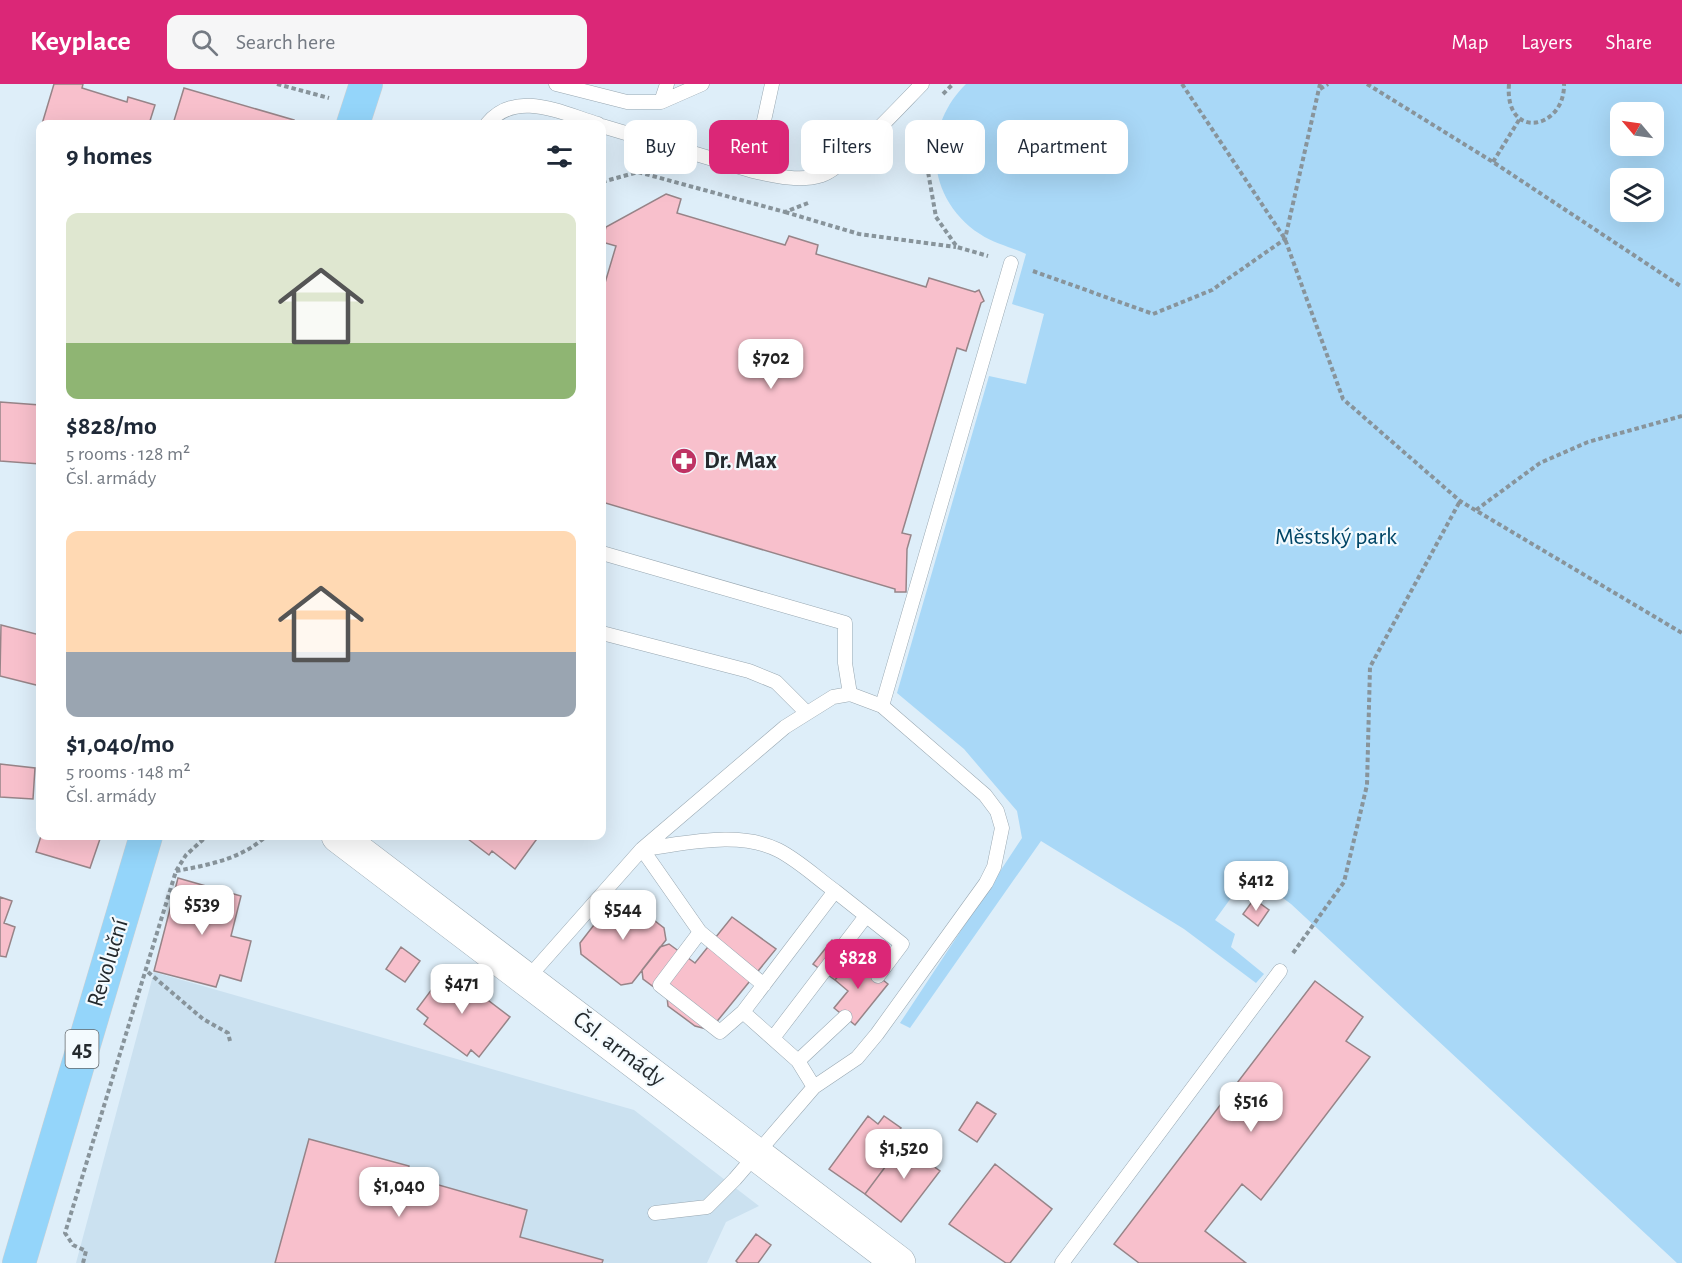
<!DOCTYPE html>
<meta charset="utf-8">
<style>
:root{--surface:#fff;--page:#f6f6f7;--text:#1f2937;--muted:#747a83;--accent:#db2777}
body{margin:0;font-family:"Alegreya Sans",sans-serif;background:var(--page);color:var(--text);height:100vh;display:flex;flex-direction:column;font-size:22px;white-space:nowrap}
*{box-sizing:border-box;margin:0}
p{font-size:20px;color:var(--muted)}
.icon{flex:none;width:33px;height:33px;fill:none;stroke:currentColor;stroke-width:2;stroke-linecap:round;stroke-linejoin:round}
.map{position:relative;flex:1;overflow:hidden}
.panel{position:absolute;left:36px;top:36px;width:570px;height:720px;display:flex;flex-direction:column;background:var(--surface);border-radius:12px;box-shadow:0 6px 24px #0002}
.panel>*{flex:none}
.hud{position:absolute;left:624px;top:36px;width:570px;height:54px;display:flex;gap:12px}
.needle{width:39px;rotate:299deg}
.controls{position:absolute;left:1610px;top:18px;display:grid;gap:12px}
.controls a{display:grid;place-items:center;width:54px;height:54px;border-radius:12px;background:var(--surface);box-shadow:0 6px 24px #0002;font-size:30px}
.price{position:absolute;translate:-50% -51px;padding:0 14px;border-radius:12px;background:#fff;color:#222;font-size:20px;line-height:39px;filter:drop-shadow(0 2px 3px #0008)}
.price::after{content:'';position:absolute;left:50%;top:36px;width:18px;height:14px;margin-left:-9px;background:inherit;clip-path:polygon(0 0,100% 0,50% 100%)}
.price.active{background:var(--accent);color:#fff}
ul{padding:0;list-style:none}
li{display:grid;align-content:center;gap:12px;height:318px;padding:0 30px}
li span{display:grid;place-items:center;height:186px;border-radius:12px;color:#555}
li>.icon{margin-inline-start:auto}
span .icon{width:108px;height:108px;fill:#fffc;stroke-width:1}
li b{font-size:26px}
h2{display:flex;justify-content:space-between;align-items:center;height:72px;padding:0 30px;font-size:26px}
.pill{padding:0 21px;border-radius:12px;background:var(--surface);box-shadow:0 6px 24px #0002;font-size:21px;line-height:54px}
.pill.active{background:var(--accent);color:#fff}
header{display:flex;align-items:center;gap:36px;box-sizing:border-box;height:84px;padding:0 30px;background:var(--accent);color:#fff}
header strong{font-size:28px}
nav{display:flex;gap:33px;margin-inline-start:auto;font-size:21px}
.search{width:420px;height:54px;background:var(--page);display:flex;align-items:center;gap:15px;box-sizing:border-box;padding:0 21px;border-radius:12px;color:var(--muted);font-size:22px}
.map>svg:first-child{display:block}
.built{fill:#cbe1f0}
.green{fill:#a9d8f7;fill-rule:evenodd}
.building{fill:#f8c0cc;stroke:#978488;stroke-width:1.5}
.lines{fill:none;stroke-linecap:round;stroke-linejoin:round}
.service-casing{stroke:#98a7b1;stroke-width:15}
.secondary-casing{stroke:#98a7b1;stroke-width:34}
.primary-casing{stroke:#cfd0d1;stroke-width:34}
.path{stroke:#88949b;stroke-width:4;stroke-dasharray:4.5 3;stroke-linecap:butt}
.service{stroke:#fff;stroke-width:14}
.secondary{stroke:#fff;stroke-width:33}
.primary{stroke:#94d5fa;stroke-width:33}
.labels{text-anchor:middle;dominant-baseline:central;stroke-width:4.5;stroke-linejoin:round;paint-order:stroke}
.shield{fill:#f3fafe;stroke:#62686c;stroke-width:1.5}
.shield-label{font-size:22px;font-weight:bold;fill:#242a2e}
.poi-label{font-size:24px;font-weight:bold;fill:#242a2e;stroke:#f3fafe;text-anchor:start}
.park-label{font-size:24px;fill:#004566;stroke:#f3fafe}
.street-label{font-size:24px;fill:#242a2e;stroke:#f3fafe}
</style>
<header>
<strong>Keyplace</strong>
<div class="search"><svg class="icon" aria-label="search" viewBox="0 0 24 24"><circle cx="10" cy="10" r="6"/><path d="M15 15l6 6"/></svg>Search here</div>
<nav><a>Map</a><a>Layers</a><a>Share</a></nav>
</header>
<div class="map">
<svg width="1682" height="1179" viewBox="0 0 1682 1179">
<rect width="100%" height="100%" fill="#deeef9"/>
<path class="built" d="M154,888L634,1026L759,1122L726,1138L707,1179H76Z"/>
<path class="green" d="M966,0H1682V1179H1677L1291,820L1249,789L1215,836L1235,850L1231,863L1264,890L1256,899L1184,845L1041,757L910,944L900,939L1022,754L1017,727L964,665L897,609L989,292L1026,300L1044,230L1012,220L1026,170C1011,163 993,159 980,150C926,115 921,44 966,0ZM1620,28H1653V62H1620ZM1620,94H1653V128H1620Z"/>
<path class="building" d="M54,0H83L82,4L127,18L128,13L155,21L149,40H42Z
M184,4L294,36L299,40H173Z
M666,110L681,115L677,129L785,161L789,152L818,161L816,170L926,203L929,194L975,208L979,206L984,217L981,219L966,267L957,264L902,449L911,451L907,465L906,508H895V505L602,418V209L616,162L602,158L606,143Z
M0,318L40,321V380L0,377Z
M1,541L40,551V602L0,592Z
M0,680L35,684L33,715L0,713Z
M41,752H101L90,784L36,768Z
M471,752H470H539L515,785L492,767L489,771L468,755Z
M178,794L241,812L231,852L251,857L241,897L220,891L216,903L154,887Z
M0,813L12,817L4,839L15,843L6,873L0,872Z
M625,814L664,844L666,856L632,899L621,901L581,870L580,859L614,815Z
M1254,815L1269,826L1258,842L1243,830Z
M732,833L776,865L710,946L695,942L668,922L667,913L643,895L642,886L660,863L669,860L695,879Z
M832,856L854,873L835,896L813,880Z
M401,863L420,877L405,898L386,885Z
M854,873L888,900L855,941L834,924L848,907L835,896Z
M447,885L510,933L479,973L471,966L467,972L424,940L428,934L417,925Z
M1315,897L1363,933L1346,957L1370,973L1261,1116L1242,1100L1205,1147L1246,1179H1139L1114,1160Z
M977,1018L996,1030L977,1058L959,1046Z
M868,1032L878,1040L884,1032L901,1044L894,1053L903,1059L865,1110L829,1085Z
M309,1055L409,1082L407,1092L527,1126L520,1153L603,1176L602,1179H275Z
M919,1058L936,1071L929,1079L940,1087L901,1138L865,1110L903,1059L913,1067Z
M995,1080L1052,1125L1010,1179H1006L949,1140Z
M756,1150L771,1161L758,1179H738L736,1177Z"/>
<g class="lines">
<g class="service-casing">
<path id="service" d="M556,0L627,18H661L667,0
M772,0L753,87C775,92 800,98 822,91C843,85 904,18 922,0
M661,18L702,0
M487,40C516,5 561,29 598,40
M602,42L753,87
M602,469L845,539V579L850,610
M602,549L749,587L776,598L806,628
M882,622L1011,179
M642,765L785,643L833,613L850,610L882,622L985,711L997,727L1002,744L994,783L986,799L877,950L857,974L814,1003
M642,765C685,760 738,746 778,766C798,776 817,794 835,807L743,928L720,948L660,901L700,848
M835,807L902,860L878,892
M527,895L642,765L700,848L764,901
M773,954L866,832
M798,977L845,933
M655,1129L707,1123L735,1095L814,1003L798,977L743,928
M1062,1179L1280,887"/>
</g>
<g class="secondary-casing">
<path id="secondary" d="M338,752L899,1179"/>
</g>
<g class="primary-casing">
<path id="primary" d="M353,40L366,0
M19,1179L146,752"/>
</g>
<path class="path" d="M277,0L329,14
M1182,0L1285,155L1343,315L1460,417L1682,549
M1367,0L1493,78L1682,203
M1509,0C1504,57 1565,46 1564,0
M1320,5L1328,0
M943,10L953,0
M919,37L936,133L957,163L988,172
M1493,78L1519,36
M602,98L638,88L785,128L808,119
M785,128L859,150L956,163
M1033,187L1153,230L1212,206L1285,155L1320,0
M1476,426L1540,379L1588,358L1682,332
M176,787C208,781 242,775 266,752
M1293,869L1344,798L1367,701L1370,583L1460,417
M148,888L203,935L228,949L230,957
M83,1179L86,1167L73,1161L65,1149L176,787L186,771L207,752"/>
<use href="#service" class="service"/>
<use href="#secondary" class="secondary"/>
<use href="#primary" class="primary"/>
</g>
<defs>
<g id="pharmacy-disc" transform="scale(1.35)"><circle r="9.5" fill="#bf3263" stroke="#f3fafe"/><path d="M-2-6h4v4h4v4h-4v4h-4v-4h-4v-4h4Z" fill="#fff"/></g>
</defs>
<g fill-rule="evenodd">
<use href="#pharmacy-disc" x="684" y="377"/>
</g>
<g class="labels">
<rect class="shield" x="65.5" y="946" width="33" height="38" rx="4.5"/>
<g class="shield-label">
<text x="82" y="965">45</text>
</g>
<g class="poi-label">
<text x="704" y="377">Dr. Max</text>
</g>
<g class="park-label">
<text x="1336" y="453">Městský park</text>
</g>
<g class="street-label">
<text transform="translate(108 879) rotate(-73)">Revoluční</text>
<text transform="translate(619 965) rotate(37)">Čsl. armády</text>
</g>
</g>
</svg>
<div class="controls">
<a><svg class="needle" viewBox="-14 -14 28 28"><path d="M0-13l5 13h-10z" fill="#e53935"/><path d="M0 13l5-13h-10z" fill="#747a83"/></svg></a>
<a><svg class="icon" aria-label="layers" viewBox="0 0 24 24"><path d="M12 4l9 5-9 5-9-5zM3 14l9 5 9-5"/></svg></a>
</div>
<b class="price" style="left:771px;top:306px">$702</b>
<b class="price" style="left:1256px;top:828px">$412</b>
<b class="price" style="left:202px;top:852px">$539</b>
<b class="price" style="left:623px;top:857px">$544</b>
<b class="price active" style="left:858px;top:906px">$828</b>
<b class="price" style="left:462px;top:931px">$471</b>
<b class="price" style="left:1251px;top:1049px">$516</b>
<b class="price" style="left:904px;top:1096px">$1,520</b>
<b class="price" style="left:399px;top:1134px">$1,040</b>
<div class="hud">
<a class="pill">Buy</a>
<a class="pill active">Rent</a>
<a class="pill">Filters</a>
<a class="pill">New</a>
<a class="pill">Apartment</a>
</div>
<section class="panel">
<h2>9 homes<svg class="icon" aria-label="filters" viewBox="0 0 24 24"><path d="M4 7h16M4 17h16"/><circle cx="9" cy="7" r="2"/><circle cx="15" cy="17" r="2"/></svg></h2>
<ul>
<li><span style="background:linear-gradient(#dfe7d0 70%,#8fb573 0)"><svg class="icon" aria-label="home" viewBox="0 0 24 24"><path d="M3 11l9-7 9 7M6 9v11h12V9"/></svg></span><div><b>$828/mo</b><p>5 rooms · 128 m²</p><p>Čsl. armády</p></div></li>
<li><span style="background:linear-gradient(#ffd9b3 65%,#9aa5b1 0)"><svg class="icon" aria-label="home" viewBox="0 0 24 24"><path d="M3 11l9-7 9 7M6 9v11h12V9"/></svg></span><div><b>$1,040/mo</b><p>5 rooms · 148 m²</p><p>Čsl. armády</p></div></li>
</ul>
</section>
</div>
